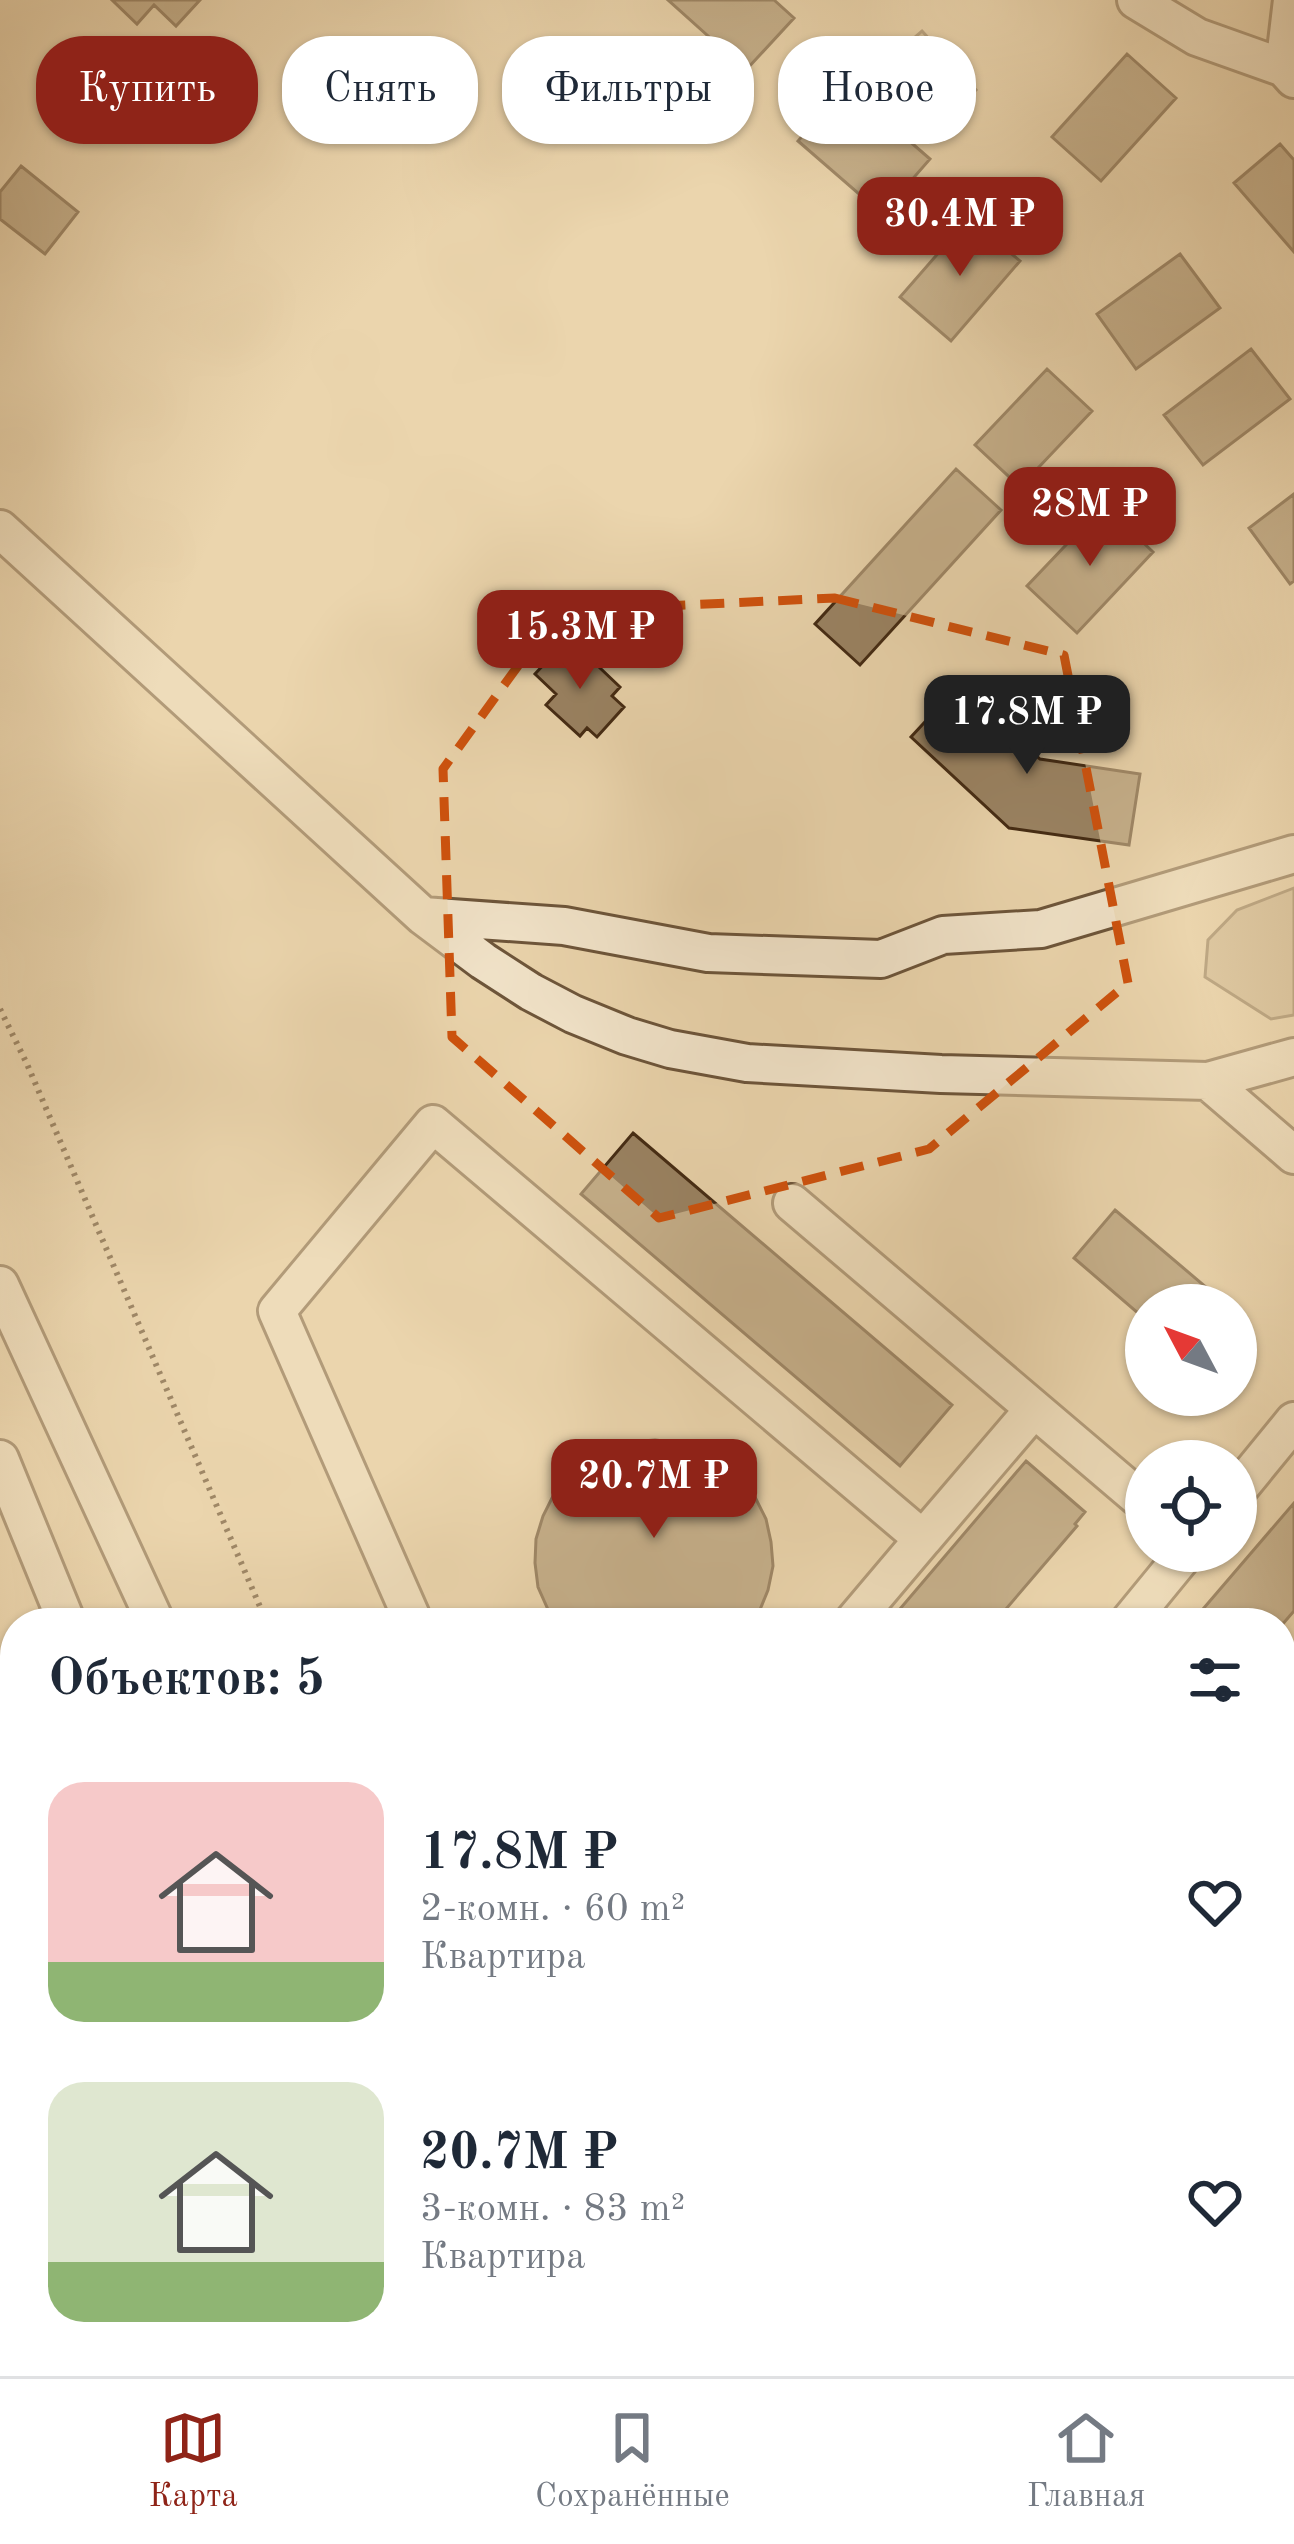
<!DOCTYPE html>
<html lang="ru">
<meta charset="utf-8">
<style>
:root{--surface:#fff;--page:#f2f2f3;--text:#1f2937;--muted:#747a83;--line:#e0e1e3;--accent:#8f2418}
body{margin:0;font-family:"Old Standard TT",serif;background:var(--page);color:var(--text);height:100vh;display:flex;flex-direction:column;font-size:45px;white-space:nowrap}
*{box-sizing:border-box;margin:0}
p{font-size:39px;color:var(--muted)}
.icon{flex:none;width:66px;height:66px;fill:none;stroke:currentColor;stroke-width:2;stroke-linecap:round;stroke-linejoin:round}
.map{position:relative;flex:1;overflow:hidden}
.details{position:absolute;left:0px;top:1608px;width:1296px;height:768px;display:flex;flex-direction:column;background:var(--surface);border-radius:48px 48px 0 0;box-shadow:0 3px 9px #0004}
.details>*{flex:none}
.top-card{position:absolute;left:36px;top:36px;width:1224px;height:108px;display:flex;gap:24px}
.needle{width:78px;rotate:311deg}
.controls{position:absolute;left:1125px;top:1284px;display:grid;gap:24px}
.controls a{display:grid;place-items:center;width:132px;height:132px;border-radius:50%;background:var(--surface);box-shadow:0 3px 9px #0004;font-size:60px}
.price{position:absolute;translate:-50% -102px;padding:0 27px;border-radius:24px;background:var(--accent);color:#fff;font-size:39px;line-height:78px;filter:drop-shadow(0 3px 6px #0008)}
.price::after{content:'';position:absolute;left:50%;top:72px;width:36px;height:27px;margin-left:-18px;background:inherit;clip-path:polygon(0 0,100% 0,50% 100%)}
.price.on{background:#222;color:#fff}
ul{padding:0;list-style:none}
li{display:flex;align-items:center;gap:36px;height:300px;padding:0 48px}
li span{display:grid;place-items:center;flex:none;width:336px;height:240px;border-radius:36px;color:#555}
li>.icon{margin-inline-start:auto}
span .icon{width:144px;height:144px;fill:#fffc;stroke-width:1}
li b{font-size:51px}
h2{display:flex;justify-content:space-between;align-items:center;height:144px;padding:0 48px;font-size:51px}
.tag{padding:0 42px;border-radius:48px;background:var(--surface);box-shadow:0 3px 9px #0004;font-size:42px;line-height:108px}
.tag.on{background:var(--accent);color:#fff}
.dock{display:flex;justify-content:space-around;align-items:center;height:168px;border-top:3px solid var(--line);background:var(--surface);font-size:33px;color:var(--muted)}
.dock a{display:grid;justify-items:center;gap:6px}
.dock .on{color:var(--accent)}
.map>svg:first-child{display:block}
.green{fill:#ceb893;stroke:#887153;stroke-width:3}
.building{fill:#9a8363;stroke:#432a13;stroke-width:3}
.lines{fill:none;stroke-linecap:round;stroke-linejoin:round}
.minor-casing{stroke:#6d553a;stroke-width:42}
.path{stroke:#432a13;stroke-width:6;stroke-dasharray:3 6;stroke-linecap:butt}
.minor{stroke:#f2e4ca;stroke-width:36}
.marked{fill:none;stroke:#cf520d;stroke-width:9;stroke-dasharray:24 15;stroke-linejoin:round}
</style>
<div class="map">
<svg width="1294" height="2376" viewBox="0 0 1294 2376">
<rect width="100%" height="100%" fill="#ebd5ad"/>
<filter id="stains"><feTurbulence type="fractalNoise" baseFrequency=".00167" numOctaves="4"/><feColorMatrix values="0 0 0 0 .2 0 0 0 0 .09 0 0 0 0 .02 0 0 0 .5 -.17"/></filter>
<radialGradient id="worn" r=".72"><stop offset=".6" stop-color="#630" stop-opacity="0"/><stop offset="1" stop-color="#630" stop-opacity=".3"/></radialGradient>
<path class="green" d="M922,31L976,90L953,111L899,51Z
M1294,888V1015L1271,1019L1205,977L1208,940L1237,910Z"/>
<path class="building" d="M112,0H200L176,26L154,5L137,24Z
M668,0H774L794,18L746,70Z
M1127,54L1176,98L1101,181L1052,137Z
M846,86L930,159L882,214L798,141Z
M1280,144L1294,160V252L1234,183Z
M21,166L78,212L45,254L0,219V192Z
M969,218L1020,261L951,341L900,297Z
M1180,254L1220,308L1136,369L1097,314Z
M1251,349L1290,399L1203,465L1164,415Z
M1047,369L1092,411L1020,487L975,445Z
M956,469L1001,510L860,665L815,624Z
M1294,494V581L1290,584L1249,528Z
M1104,505L1153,552L1077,633L1027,586Z
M559,648L572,660L581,650L620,687L612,696L624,707L597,737L587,728L580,736L546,705L556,694L535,674Z
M959,685L1040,759L1140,774L1129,845L1009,828L911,737Z
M633,1133L952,1405L900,1466L581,1194Z
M1115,1210L1227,1305H1146V1320L1074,1258Z
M655,1440L680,1443L703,1450L723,1462L741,1478L755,1497L766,1519L771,1542L773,1566L768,1590L759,1612L753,1623H554L538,1587L535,1563L536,1539L543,1516L554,1494L569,1476L587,1460L608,1449L631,1442Z
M1026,1461L1085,1512L1075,1524L1077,1526L994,1623H888Z
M1294,1503V1611L1281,1626V1623H1191Z
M1281,1721L1294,1732V1831L1281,1820Z
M1281,2031L1294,2042V2141L1281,2130Z
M15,2263V2361H26L0,2367V2266Z
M581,2361H702L720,2376H568Z
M1038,2361H1139L1129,2372L1133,2376H1055Z"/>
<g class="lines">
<g class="minor-casing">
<path id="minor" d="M1136,0L1197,37L1284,68L1294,79
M1284,68L1292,0
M0,529L423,916L483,961L531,992L573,1014L627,1036L670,1049L747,1063L941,1074L1208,1081L1294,1057
M423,916L564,926L708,953L881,959L943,935L1041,929L1294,854
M1208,1081L1294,1155
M792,1203L1146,1504
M0,1285L156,1623
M0,1459L67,1623
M1236,1492L1294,1421
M414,1623L277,1311L433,1124L923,1539L1034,1409
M852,1623L923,1539
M1128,1623L1187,1551
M1281,1899L1294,1910
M1281,2328L1294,2312
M938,2361L956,2376
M1242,2376L1254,2361"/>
</g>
<path class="path" d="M0,1009L27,1064L267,1623
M1281,1960L1294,1971
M738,2361L757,2376
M854,2361L872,2376"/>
<use href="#minor" class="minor"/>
</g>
<path d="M0 0H1294V2376H0ZM835,598L1064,655L1128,983L929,1149L659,1218L452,1037L443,769L558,611Z" fill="#ebd5ad" fill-opacity=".55" fill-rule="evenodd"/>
<path class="marked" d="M835,598L1064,655L1128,983L929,1149L659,1218L452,1037L443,769L558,611Z"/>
<rect width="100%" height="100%" filter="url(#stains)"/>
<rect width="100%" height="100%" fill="url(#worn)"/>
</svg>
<div class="controls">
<a><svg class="needle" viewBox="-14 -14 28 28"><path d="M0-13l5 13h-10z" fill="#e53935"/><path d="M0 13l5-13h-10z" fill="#747a83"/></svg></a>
<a><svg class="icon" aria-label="locate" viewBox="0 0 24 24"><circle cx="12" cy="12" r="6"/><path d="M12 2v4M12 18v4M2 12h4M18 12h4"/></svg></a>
</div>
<b class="price" style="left:960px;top:279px">30.4M ₽</b>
<b class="price" style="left:1090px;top:569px">28M ₽</b>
<b class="price" style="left:580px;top:692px">15.3M ₽</b>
<b class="price on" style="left:1027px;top:777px">17.8M ₽</b>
<b class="price" style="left:654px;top:1541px">20.7M ₽</b>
<div class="top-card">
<a class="tag on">Купить</a>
<a class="tag">Снять</a>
<a class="tag">Фильтры</a>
<a class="tag">Новое</a>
</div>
<section class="details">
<h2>Объектов: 5<svg class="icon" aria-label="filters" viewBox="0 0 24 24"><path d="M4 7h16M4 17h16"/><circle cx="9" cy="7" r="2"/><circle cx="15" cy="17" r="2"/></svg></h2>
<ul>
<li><span style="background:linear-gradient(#f6c9c9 75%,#8fb573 0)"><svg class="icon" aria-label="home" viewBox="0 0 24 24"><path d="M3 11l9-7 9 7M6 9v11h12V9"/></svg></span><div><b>17.8M ₽</b><p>2-комн. · 60 m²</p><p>Квартира</p></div><svg class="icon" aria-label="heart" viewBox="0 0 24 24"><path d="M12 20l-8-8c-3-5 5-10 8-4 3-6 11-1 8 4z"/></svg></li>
<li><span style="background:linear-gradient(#dfe7d0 75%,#8fb573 0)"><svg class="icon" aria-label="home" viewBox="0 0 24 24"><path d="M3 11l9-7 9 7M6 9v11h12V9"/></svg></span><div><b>20.7M ₽</b><p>3-комн. · 83 m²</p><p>Квартира</p></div><svg class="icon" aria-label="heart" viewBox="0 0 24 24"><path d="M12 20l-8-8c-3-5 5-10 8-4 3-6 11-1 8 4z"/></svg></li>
</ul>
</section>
</div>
<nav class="dock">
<a class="on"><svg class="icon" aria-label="map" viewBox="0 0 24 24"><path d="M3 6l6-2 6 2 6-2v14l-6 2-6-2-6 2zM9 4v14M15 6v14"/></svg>Карта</a>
<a><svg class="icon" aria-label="saved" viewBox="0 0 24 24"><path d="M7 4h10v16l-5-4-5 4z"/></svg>Сохранённые</a>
<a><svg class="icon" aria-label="home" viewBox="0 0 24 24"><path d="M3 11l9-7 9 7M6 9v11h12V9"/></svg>Главная</a>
</nav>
